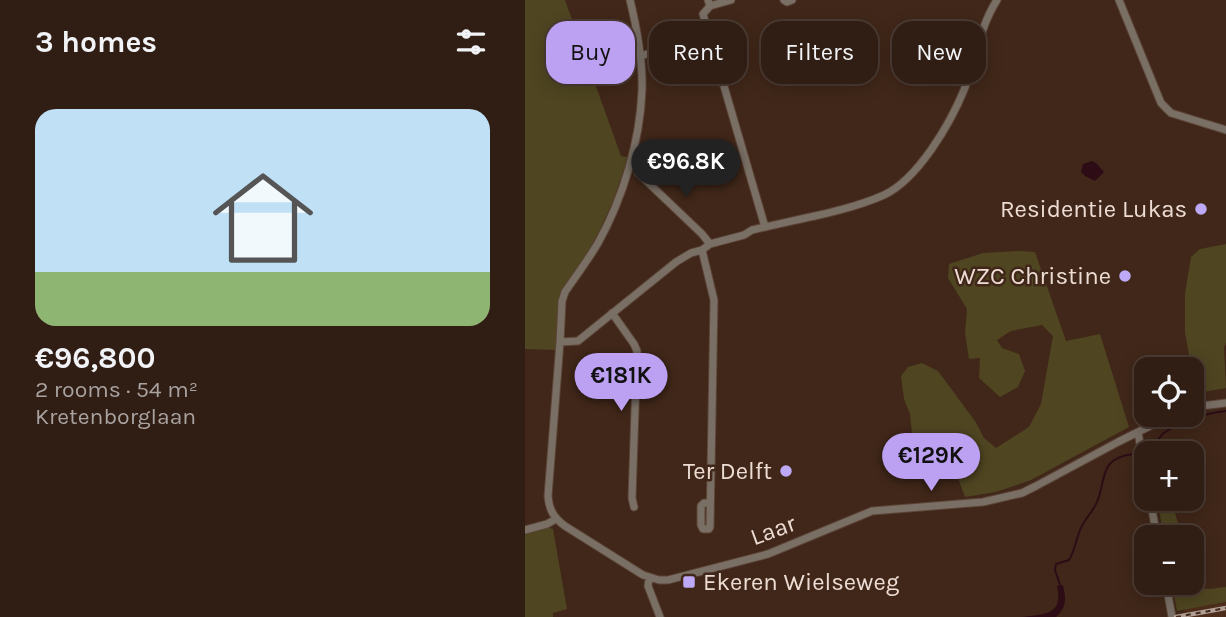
<!DOCTYPE html>
<meta charset="utf-8">
<style>
:root{--surface:#301d13;--page:#3c2a21;--text:#f1f3f6;--muted:#a8a2a0;--line:#4b3b33;--accent:#bca0f2}
body{margin:0;font-family:Karla,sans-serif;background:var(--page);color:var(--text);height:100vh;display:flex;flex-direction:column;font-size:26px;white-space:nowrap}
*{box-sizing:border-box;margin:0}
p{font-size:23px;color:var(--muted)}
.icon{flex:none;width:38px;height:38px;fill:none;stroke:currentColor;stroke-width:2;stroke-linecap:round;stroke-linejoin:round}
.map{position:relative;flex:1;overflow:hidden}
.panel{display:flex;flex-direction:column;background:var(--surface);width:525px}
.panel>*{flex:none}
.top-card{position:absolute;left:21px;top:21px;width:574px;height:63px;display:flex;gap:14px}
.controls{position:absolute;left:609px;top:357px;display:grid;gap:14px}
.controls a{display:grid;place-items:center;width:70px;height:70px;border-radius:14px;background:var(--surface);box-shadow:0 4px 18px #0003,0 0 0 2px var(--line);font-size:35px}
.price{position:absolute;translate:-50% -60px;padding:0 16px;border-radius:24px;background:var(--accent);color:#111;font-size:23px;line-height:46px;filter:drop-shadow(0 2px 4px #0008)}
.price::after{content:'';position:absolute;left:50%;top:42px;width:21px;height:16px;margin-left:-10px;background:inherit;clip-path:polygon(0 0,100% 0,50% 100%)}
.price.active{background:#222;color:#fff}
ul{padding:0;list-style:none}
li{display:grid;align-content:center;gap:14px;height:371px;padding:0 35px}
li span{display:grid;place-items:center;height:217px;border-radius:21px;color:#555}
li>.icon{margin-inline-start:auto}
span .icon{width:126px;height:126px;fill:#fffc;stroke-width:1}
li b{font-size:30px}
h2{display:flex;justify-content:space-between;align-items:center;height:84px;padding:0 35px;font-size:30px}
.chip{padding:0 24px;border-radius:21px;background:var(--surface);box-shadow:0 4px 18px #0003,0 0 0 2px var(--line);font-size:24px;line-height:63px}
.chip.active{background:var(--accent);color:#111}
main{display:flex;flex:1;min-height:0}
.map>svg:first-child{display:block}
.built{fill:#4c2c1b}
.green{fill:#4f4521}
.water{fill:#2d0c16}
.lines{fill:none;stroke-linecap:round;stroke-linejoin:round}
.stream{stroke:#2d0c16;stroke-width:2}
.street-casing{stroke:#5c4437;stroke-width:9}
.street{stroke:#796f65;stroke-width:7}
.rail-casing{stroke:#b19e94;stroke-width:4.5}
.rail{stroke:#402719;stroke-width:2;stroke-dasharray:5;stroke-linecap:butt}
.poi-dot{fill:#bda9f5;stroke:#402719;stroke-width:2.5}
.labels{text-anchor:middle;dominant-baseline:central;stroke-width:5;stroke-linejoin:round;paint-order:stroke}
.poi-label{font-size:24px;fill:#eddcd4;stroke:#402719;text-anchor:end}
.street-label{font-size:24px;fill:#eddcd4;stroke:#402719}
</style>
<main>
<section class="panel">
<h2>3 homes<svg class="icon" aria-label="filters" viewBox="0 0 24 24"><path d="M4 7h16M4 17h16"/><circle cx="9" cy="7" r="2"/><circle cx="15" cy="17" r="2"/></svg></h2>
<ul>
<li><span style="background:linear-gradient(#bfe0f5 75%,#8fb573 0)"><svg class="icon" aria-label="home" viewBox="0 0 24 24"><path d="M3 11l9-7 9 7M6 9v11h12V9"/></svg></span><div><b>€96,800</b><p>2 rooms · 54 m²</p><p>Kretenborglaan</p></div></li>
</ul>
</section>
<div class="map">
<svg width="701" height="617" viewBox="0 0 701 617">
<rect width="100%" height="100%" fill="#402719"/>
<path class="built" d="M701,602V617H660L659,609Z"/>
<path class="green" d="M0,0H40L96,156L103,157L88,201L77,225L57,264L35,295L33,303V320L31,350L0,349Z
M270,38L280,77L249,85L237,49Z
M701,244V343L699,347L701,388L667,394V369H635L653,363L664,355L660,332V293L666,257L675,249Z
M495,251L510,252L541,341L575,334L604,427L506,480L471,492L440,497L430,470L429,445L410,434L388,444L385,414L379,399L376,376L383,367L397,363L413,371L450,421L459,438L471,448L504,427L516,404L528,336L517,325L486,331L472,340L477,348L494,354L500,371L493,387L475,397L454,378L455,358L444,359L440,333L442,309L423,278L424,264L458,253Z
M621,374V409L609,387Z
M632,499H646L657,537H639Z
M23,527L28,529L42,609L28,613V617H0V533Z
M667,570C674,594 679,589 701,587V602L652,611L647,583H667Z"/>
<path class="water" d="M567,161L571,163L579,172L570,181L560,176L556,172L558,164Z
M538,585C541,598 542,607 531,617H496C518,614 539,616 532,586Z"/>
<g class="lines">
<path class="stream" d="M625,450C632,445 633,437 640,432C657,421 681,413 701,411
M535,585L530,570L531,564L544,560C550,550 551,540 555,530C559,519 568,512 572,502C582,478 573,459 608,454"/>
<g class="street-casing">
<path id="street" d="M105,0C112,29 118,60 117,90C115,142 98,198 73,243C63,260 51,276 40,292L37,301L35,342L23,496C24,510 29,518 40,526L118,575L134,580H143L243,554L347,511L458,502L497,493L511,486L593,442L627,425L653,415
M183,0L185,6L178,14L240,227
M259,0L262,2L267,0
M594,0L636,103L646,113L701,130
M185,6L206,0
M115,56L183,37
M113,173L177,234L185,244
M177,250L189,300L185,527L184,529H178L176,525V506L179,503H185
M87,313L109,344L112,351L107,498L109,507
M35,342L53,341L151,262L166,253L177,250L185,244L219,235L227,230L240,227C278,218 323,211 359,195C393,179 425,124 439,90C451,60 454,28 472,0
M667,410L676,406L701,403
M613,432L621,479
M625,499L632,537
M0,530L22,524L31,519
M124,577L123,586L135,617
M641,583L647,617"/>
</g>
<use href="#street" class="street"/>
<g class="rail-casing">
<path id="rail" d="M651,617L701,608"/>
</g>
<use href="#rail" class="rail"/>
</g>
<g class="poi-dot">
<circle cx="676" cy="209" r="7"/>
<circle cx="600" cy="276" r="7"/>
<circle cx="261" cy="471" r="7"/>
<rect x="157" y="575" width="14" height="14" rx="3.5"/>
</g>
<g class="labels">
<g class="poi-label">
<text x="662" y="209">Residentie Lukas</text>
<text x="586" y="276">WZC Christine</text>
<text x="247" y="471">Ter Delft</text>
<text x="178" y="582" text-anchor="start">Ekeren Wielseweg</text>
</g>
<g class="street-label">
<text transform="translate(248 530) rotate(-20)">Laar</text>
</g>
</g>
</svg>
<div class="controls">
<a><svg class="icon" aria-label="locate" viewBox="0 0 24 24"><circle cx="12" cy="12" r="6"/><path d="M12 2v4M12 18v4M2 12h4M18 12h4"/></svg></a>
<a>+</a>
<a>−</a>
</div>
<b class="price active" style="left:161px;top:199px">€96.8K</b>
<b class="price" style="left:96px;top:413px">€181K</b>
<b class="price" style="left:406px;top:493px">€129K</b>
<div class="top-card">
<a class="chip active">Buy</a>
<a class="chip">Rent</a>
<a class="chip">Filters</a>
<a class="chip">New</a>
</div>
</div>
</main>
